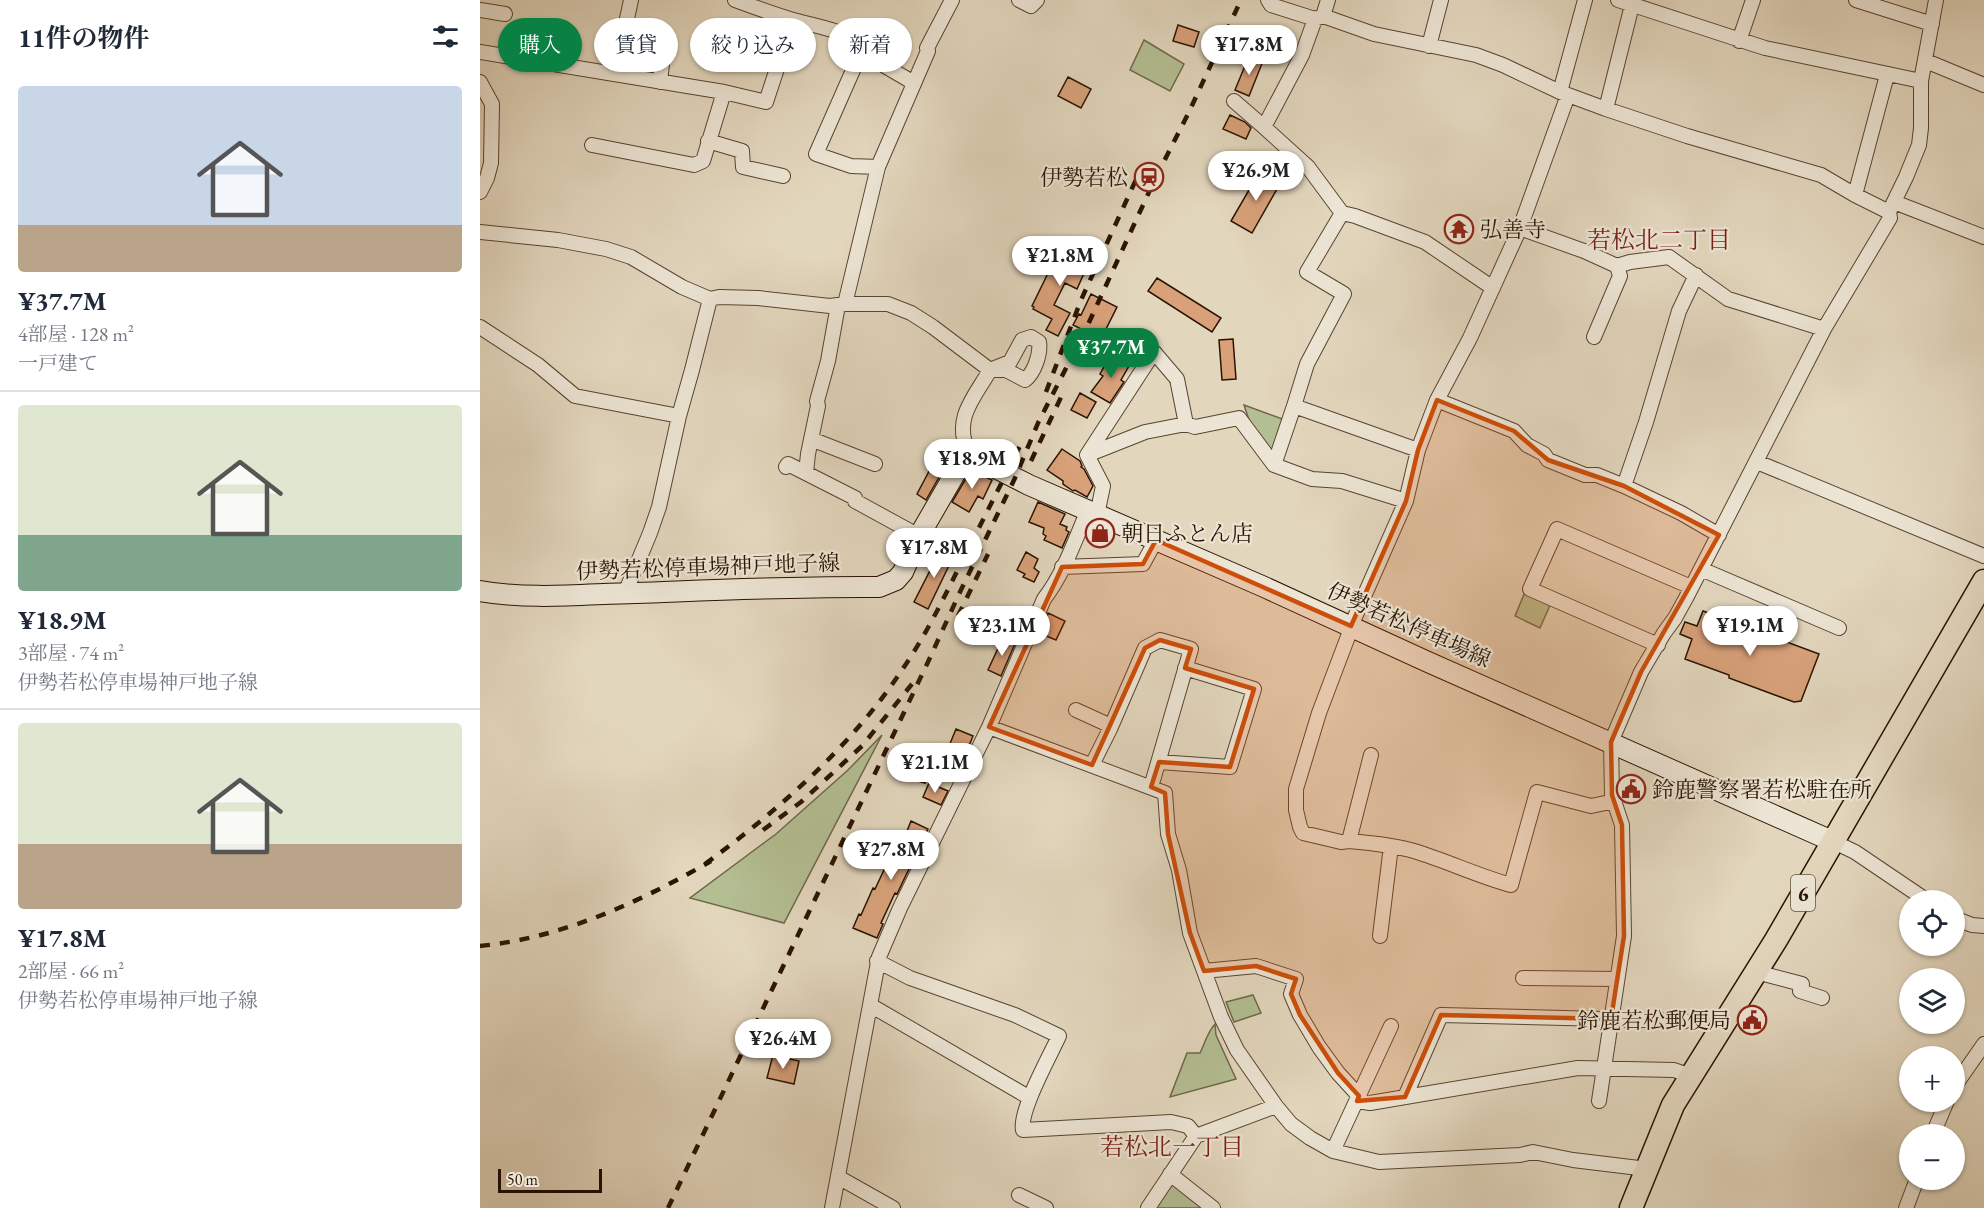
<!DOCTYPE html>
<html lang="ja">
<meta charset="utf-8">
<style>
:root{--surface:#fff;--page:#f2f2f3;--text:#1f2937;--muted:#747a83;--line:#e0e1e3;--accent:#0b8043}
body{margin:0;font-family:"EB Garamond","Noto Serif JP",serif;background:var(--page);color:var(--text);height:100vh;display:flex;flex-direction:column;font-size:22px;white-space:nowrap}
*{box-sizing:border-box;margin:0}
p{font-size:20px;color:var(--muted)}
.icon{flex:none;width:33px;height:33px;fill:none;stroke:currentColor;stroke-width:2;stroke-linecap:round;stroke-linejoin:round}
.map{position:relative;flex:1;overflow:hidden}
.panel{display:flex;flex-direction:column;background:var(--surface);width:480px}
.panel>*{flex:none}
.hud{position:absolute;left:18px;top:18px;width:570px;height:54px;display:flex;gap:12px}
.controls{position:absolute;left:1419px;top:890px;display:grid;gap:12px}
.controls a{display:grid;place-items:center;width:66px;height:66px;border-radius:50%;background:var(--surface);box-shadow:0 2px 4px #0004;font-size:30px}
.scale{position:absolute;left:18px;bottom:15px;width:104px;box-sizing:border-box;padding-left:6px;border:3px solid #2a1300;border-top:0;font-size:16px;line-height:21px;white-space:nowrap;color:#2a1300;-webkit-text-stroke:4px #ece4d4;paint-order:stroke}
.price{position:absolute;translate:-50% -51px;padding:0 14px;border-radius:21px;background:#fff;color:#222;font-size:20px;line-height:39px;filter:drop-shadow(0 2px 3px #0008)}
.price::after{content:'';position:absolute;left:50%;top:36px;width:18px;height:14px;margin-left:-9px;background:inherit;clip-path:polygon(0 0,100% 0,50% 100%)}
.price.selected{background:var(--accent);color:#fff}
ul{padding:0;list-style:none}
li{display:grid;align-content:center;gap:12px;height:318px;padding:0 18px}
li+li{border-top:2px solid var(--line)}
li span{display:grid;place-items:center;height:186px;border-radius:6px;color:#555}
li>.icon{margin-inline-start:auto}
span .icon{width:108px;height:108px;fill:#fffc;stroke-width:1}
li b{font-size:26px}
h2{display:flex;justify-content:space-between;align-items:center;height:72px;padding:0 18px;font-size:26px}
.tag{padding:0 21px;border-radius:27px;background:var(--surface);box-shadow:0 2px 4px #0004;font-size:21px;line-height:54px}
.tag.selected{background:var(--accent);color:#fff}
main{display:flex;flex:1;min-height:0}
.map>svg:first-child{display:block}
.green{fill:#b3be92;stroke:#6e6849;stroke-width:1.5}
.building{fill:#d8a17a;stroke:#2a1300;stroke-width:1.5}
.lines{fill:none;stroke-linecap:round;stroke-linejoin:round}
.minor-casing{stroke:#58442f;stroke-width:16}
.secondary-casing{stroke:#2a1300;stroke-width:22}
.primary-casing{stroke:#2a1300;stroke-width:25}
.minor{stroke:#ece4d4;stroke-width:14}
.secondary{stroke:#ece4d4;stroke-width:20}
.primary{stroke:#e2d6bd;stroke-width:22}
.rail{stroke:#2a1300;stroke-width:4.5;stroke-dasharray:10 10;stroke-linecap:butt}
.marked{fill:#cc4e0a;fill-opacity:0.2;stroke:#cc4e0a;stroke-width:4.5;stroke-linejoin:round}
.labels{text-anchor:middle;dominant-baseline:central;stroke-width:4.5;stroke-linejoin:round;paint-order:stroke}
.shield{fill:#ece4d4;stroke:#645240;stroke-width:1.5}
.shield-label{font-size:21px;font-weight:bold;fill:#2a1300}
.poi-label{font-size:22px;fill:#2a1300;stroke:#ece4d4;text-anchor:start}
.street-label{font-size:22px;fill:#2a1300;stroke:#ece4d4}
.neighbourhood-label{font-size:24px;fill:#7a1f14;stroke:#ece4d4}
</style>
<main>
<section class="panel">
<h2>11件の物件<svg class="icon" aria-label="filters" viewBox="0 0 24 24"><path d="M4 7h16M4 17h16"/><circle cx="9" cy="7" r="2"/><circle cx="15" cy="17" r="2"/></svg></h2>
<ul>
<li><span style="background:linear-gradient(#c9d6e8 75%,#b9a48a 0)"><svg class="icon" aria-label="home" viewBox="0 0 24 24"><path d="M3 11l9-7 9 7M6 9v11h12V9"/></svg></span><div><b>¥37.7M</b><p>4部屋 · 128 m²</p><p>一戸建て</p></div></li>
<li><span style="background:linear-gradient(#dfe7d0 70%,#7fa58c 0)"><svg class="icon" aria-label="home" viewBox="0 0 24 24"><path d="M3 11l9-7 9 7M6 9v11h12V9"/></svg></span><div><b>¥18.9M</b><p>3部屋 · 74 m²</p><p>伊勢若松停車場神戸地子線</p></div></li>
<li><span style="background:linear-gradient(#dfe7d0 65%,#b9a48a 0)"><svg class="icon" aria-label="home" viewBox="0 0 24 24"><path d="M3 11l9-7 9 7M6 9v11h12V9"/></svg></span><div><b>¥17.8M</b><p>2部屋 · 66 m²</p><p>伊勢若松停車場神戸地子線</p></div></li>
</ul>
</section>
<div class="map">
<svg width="1504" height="1208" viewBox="0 0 1504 1208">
<rect width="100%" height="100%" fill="#e2d6bd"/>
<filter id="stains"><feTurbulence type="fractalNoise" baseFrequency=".00333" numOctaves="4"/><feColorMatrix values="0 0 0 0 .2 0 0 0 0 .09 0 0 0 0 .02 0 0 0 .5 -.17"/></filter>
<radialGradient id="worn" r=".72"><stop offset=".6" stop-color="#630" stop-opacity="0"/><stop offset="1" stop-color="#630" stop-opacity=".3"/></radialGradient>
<path class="green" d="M664,40L704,64L690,91L650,70Z
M764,405L805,420L794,449H787L771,426Z
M1045,592L1071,603L1060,628L1035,616Z
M402,735L304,923L210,898L296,834L368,770Z
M773,995L781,1013L754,1022L746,1002Z
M735,1024L736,1035L756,1079L690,1097L707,1053H720C725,1043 727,1033 735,1024Z
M693,1180L723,1208H675Z"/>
<path class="building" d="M698,25L719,32L714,47L693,41Z
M769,56L783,61L769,96L755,90Z
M588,77L611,89L601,108L578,96Z
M750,115L765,122L771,128L766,139L743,129Z
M780,171L801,182L772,233L751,221Z
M596,244L606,249L602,258L609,262L597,289L585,283L574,305L590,313L578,336L566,330L572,319L553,309L554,307L552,306L572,265L574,266L579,255L587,259Z
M677,278L741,318L732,332L668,291Z
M611,294L637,307L621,339L593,325L599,314L601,315Z
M753,339L756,379L742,380L739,340Z
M632,353L643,359L641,363L649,366L641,380L644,382L630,403L611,392L623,376L620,374Z
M600,393L616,402L607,418L591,410Z
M463,445L474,451L446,500L437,494Z
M582,449L600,461L602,466L601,467L604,469L613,486L607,497L595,490L593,491L583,484V481L567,470Z
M491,470L512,480L503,499L498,496L489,512L472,502Z
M558,502L585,514L580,524L587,527L586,530L589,532L582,548L564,540L566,536L563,534L564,528L549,522Z
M461,549L474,555L448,609L434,602Z
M546,552L558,559L554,568L559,572L554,582L543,577L545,574L537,570Z
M1223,611L1339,654L1321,701L1314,702L1249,678V675L1205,659L1212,639L1200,634L1205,622L1217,626Z
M568,613L585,621L576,640L559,633Z
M537,639L521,676L508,670L521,642Z
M476,729L493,736L484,758L467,751Z
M442,762L453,764L445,783L434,780Z
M449,783L468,791L461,805L443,797Z
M431,821L448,829L417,894L415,893L401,923L403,924L397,938L373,928L379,914L381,915L393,888L395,889L421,834L425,836Z
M293,1055L319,1061L314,1084L287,1078Z"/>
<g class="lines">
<g class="minor-casing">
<path id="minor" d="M151,0L145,28L156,42L184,46L180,82
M255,0C274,7 293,14 313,20C336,26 364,30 383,46L381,52
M539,0L551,6L557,0
M788,0L791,5L835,19L843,16L894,34L996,55L1023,65L1080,92L1126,109L1207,136L1341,175L1375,195L1409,212L1410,218L1344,329L1206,598L1195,618L1184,633L1161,672L1131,742L1132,795L1142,825L1144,936L1119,1101
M1138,0L1285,48L1441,81
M1376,0L1452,24
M0,10L25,14
M843,16L848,0
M835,19L822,55L784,127L828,167L862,213L875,216L945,242L1013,288
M1259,41L1273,0
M949,46L961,0
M0,52L244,92L286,102L313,20
M1446,61L1504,85
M0,82L12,104L11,163L7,178L0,192
M1080,92L1105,0
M754,101L784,127
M1126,109L1152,5
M228,141L262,151L263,167L303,176
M112,145L214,165L223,161L244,92
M398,167L371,166L336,154L381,52L434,83
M1375,195L1407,75
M1414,202L1504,237
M1409,212L1426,177L1439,145L1441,128V81L1456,0
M862,213L827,272L864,294L827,364L814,406L938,450
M1040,228L1104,251L1137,266L1140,276L1114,337
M0,232L78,240L126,249L151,257L202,287L230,299L239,297L278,298L350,306L365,304H408L431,313L453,327L510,370C494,398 473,418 488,451
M1137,266L1150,262L1189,257L1248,299L1344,329
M365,304L398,167L448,51L447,48L472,0
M0,327L58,365L95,396L199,416
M551,337L559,342C561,354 554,373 545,380L526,370H510L530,362L542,340Z
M957,400L1034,431L1047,445L1064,454L1068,460L1105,475H1117L1144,486L1201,513L1239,535
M814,406L794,465L832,479L862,481L926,501
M331,439L395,464
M607,455L674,352L697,379L706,424
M1277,462L1504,556
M306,467L308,464L375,498V501L439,536
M326,473L328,454L338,406L337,401L348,361L358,305
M1144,486L1166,422L1199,311L1216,275
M617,515L623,486L607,455L665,432L706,424L715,427L759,418L794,465
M582,567L663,564L676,540
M1221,569L1359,628
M145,593L170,533L179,507L199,416L212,370L230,299
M871,626L926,501L938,450L957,400L990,338L1040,228L1088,95
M872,626L839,713L816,789V810L820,827L823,833L861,842L869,841L891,755
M1178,645L1050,589L1077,529L1211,587
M596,710L631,726
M509,727L685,793L688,834L699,870L710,933L741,1017L757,1050L796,1106L811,1124L830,1138L853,1151L899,1162L1040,1155L1053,1152L1093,1160L1167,1169
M679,762L750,767L774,689L705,668
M612,765L630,729L665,648L680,640L711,649L671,787
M869,841C891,843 913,845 934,851C967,861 998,876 1031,885L1057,792L1111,806L1135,801
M1352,841L1375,852L1446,900
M1474,918L1492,925L1504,926
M900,936L911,846
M397,961L430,978L535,1015L579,1036C570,1056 539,1111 543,1130L691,1122L708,1126L716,1136
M724,971L776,966L816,979L811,994L820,1015L839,1047L858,1073L879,1096
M1276,972L1322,984L1320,991L1342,998
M1043,978L1137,979
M390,1005L550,1098
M1474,1087L1504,1044
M925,1097L961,1015L1205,1021
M877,1101L890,1103L1098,1068L1194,1070L1211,1076
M1453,1134L1467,1101
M853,1151L911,1026
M690,1174L733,1208
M358,1177L413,1208
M539,1195L566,1208
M352,1208L399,957L420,908L509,727L564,599C584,573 595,540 608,510
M668,1208L716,1136L796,1106
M1426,1208L1437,1179"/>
</g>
<g class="secondary-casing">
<path id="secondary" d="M0,591C51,600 105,594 156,593C237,590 318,586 399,587L416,580L423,572L439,536L488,451L494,457L549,485L782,586L948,662L1352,841"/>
</g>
<g class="primary-casing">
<path id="primary" d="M1151,1208L1193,1105L1296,940L1504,581"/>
</g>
<use href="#minor" class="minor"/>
<use href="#secondary" class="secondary"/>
<use href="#primary" class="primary"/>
<path class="rail" d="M566,392L601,300L659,173
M551,461L583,393
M478,616L508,554
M283,830L321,802L382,746L432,684
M225,864C300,809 373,745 424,667C447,633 465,596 483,559C502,522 521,484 540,446
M0,946C82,938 160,902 231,861
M188,1208L448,662L480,592L535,478L558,423L605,331L675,179L708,114L761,0"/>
</g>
<path class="marked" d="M957,400L1034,431L1068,460L1144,486L1239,535L1161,672L1131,742L1132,795L1142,825L1144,936L1131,1019L961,1015L925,1097L877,1101L879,1096L858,1073L820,1015L811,994L816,979L776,966L724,971L710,933L688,834L685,793L671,787L679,762L750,767L774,689L705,668L711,649L680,640L665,648L612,765L509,727L582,567L663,564L676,540L871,626L926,501L938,450Z"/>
<defs>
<g id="station-ring" transform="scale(1.5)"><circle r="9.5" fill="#ece4d4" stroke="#8f2418" stroke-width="1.5"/><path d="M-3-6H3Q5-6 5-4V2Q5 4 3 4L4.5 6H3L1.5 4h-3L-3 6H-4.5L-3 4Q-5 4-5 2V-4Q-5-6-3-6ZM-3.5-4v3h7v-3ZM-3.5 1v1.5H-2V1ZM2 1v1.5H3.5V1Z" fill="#8f2418"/></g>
<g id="temple-ring" transform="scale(1.5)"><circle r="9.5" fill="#ece4d4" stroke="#8f2418" stroke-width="1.5"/><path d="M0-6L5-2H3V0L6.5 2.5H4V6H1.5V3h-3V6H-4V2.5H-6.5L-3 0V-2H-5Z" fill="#8f2418"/></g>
<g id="shop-ring" transform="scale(1.5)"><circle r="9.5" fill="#ece4d4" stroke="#8f2418" stroke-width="1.5"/><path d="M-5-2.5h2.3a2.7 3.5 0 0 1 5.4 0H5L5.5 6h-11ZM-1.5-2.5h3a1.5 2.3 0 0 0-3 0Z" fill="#8f2418"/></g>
<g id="civic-ring" transform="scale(1.5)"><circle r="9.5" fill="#ece4d4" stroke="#8f2418" stroke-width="1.5"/><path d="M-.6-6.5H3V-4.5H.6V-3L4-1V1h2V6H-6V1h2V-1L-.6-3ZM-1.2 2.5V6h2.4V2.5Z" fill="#8f2418"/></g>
</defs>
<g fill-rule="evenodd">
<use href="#station-ring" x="669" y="177"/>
<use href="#temple-ring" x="979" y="229"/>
<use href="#shop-ring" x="620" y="533"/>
<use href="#civic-ring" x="1151" y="789"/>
<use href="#civic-ring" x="1272" y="1020"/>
</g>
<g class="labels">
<rect class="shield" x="1311" y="875" width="24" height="36" rx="4.5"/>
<g class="shield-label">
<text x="1323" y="893">6</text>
</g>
<g class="poi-label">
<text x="648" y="177" text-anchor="end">伊勢若松</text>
<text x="1000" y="229">弘善寺</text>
<text x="641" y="533">朝日ふとん店</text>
<text x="1172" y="789">鈴鹿警察署若松駐在所</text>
<text x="1251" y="1020" text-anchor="end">鈴鹿若松郵便局</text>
</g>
<g class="street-label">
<text transform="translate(228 567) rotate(-2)">伊勢若松停車場神戸地子線</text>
<text transform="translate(929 625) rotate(24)">伊勢若松停車場線</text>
</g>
<g class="neighbourhood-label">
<text x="1179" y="239">若松北二丁目</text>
<text x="692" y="1146">若松北一丁目</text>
</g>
</g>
<rect width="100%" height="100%" filter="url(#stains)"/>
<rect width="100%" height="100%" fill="url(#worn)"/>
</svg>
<div class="controls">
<a><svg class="icon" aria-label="locate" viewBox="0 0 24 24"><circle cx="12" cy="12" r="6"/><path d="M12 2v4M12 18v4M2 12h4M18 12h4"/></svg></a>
<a><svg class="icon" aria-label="layers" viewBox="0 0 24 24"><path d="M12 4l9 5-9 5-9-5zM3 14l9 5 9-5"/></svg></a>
<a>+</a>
<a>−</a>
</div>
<div class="scale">50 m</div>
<b class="price" style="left:769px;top:76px">¥17.8M</b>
<b class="price" style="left:776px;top:202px">¥26.9M</b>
<b class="price" style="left:580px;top:287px">¥21.8M</b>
<b class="price selected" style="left:631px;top:379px">¥37.7M</b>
<b class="price" style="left:492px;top:490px">¥18.9M</b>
<b class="price" style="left:454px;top:579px">¥17.8M</b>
<b class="price" style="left:522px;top:657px">¥23.1M</b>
<b class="price" style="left:1270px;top:657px">¥19.1M</b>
<b class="price" style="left:455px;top:794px">¥21.1M</b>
<b class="price" style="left:411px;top:881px">¥27.8M</b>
<b class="price" style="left:303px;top:1070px">¥26.4M</b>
<div class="hud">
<a class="tag selected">購入</a>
<a class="tag">賃貸</a>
<a class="tag">絞り込み</a>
<a class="tag">新着</a>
</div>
</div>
</main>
